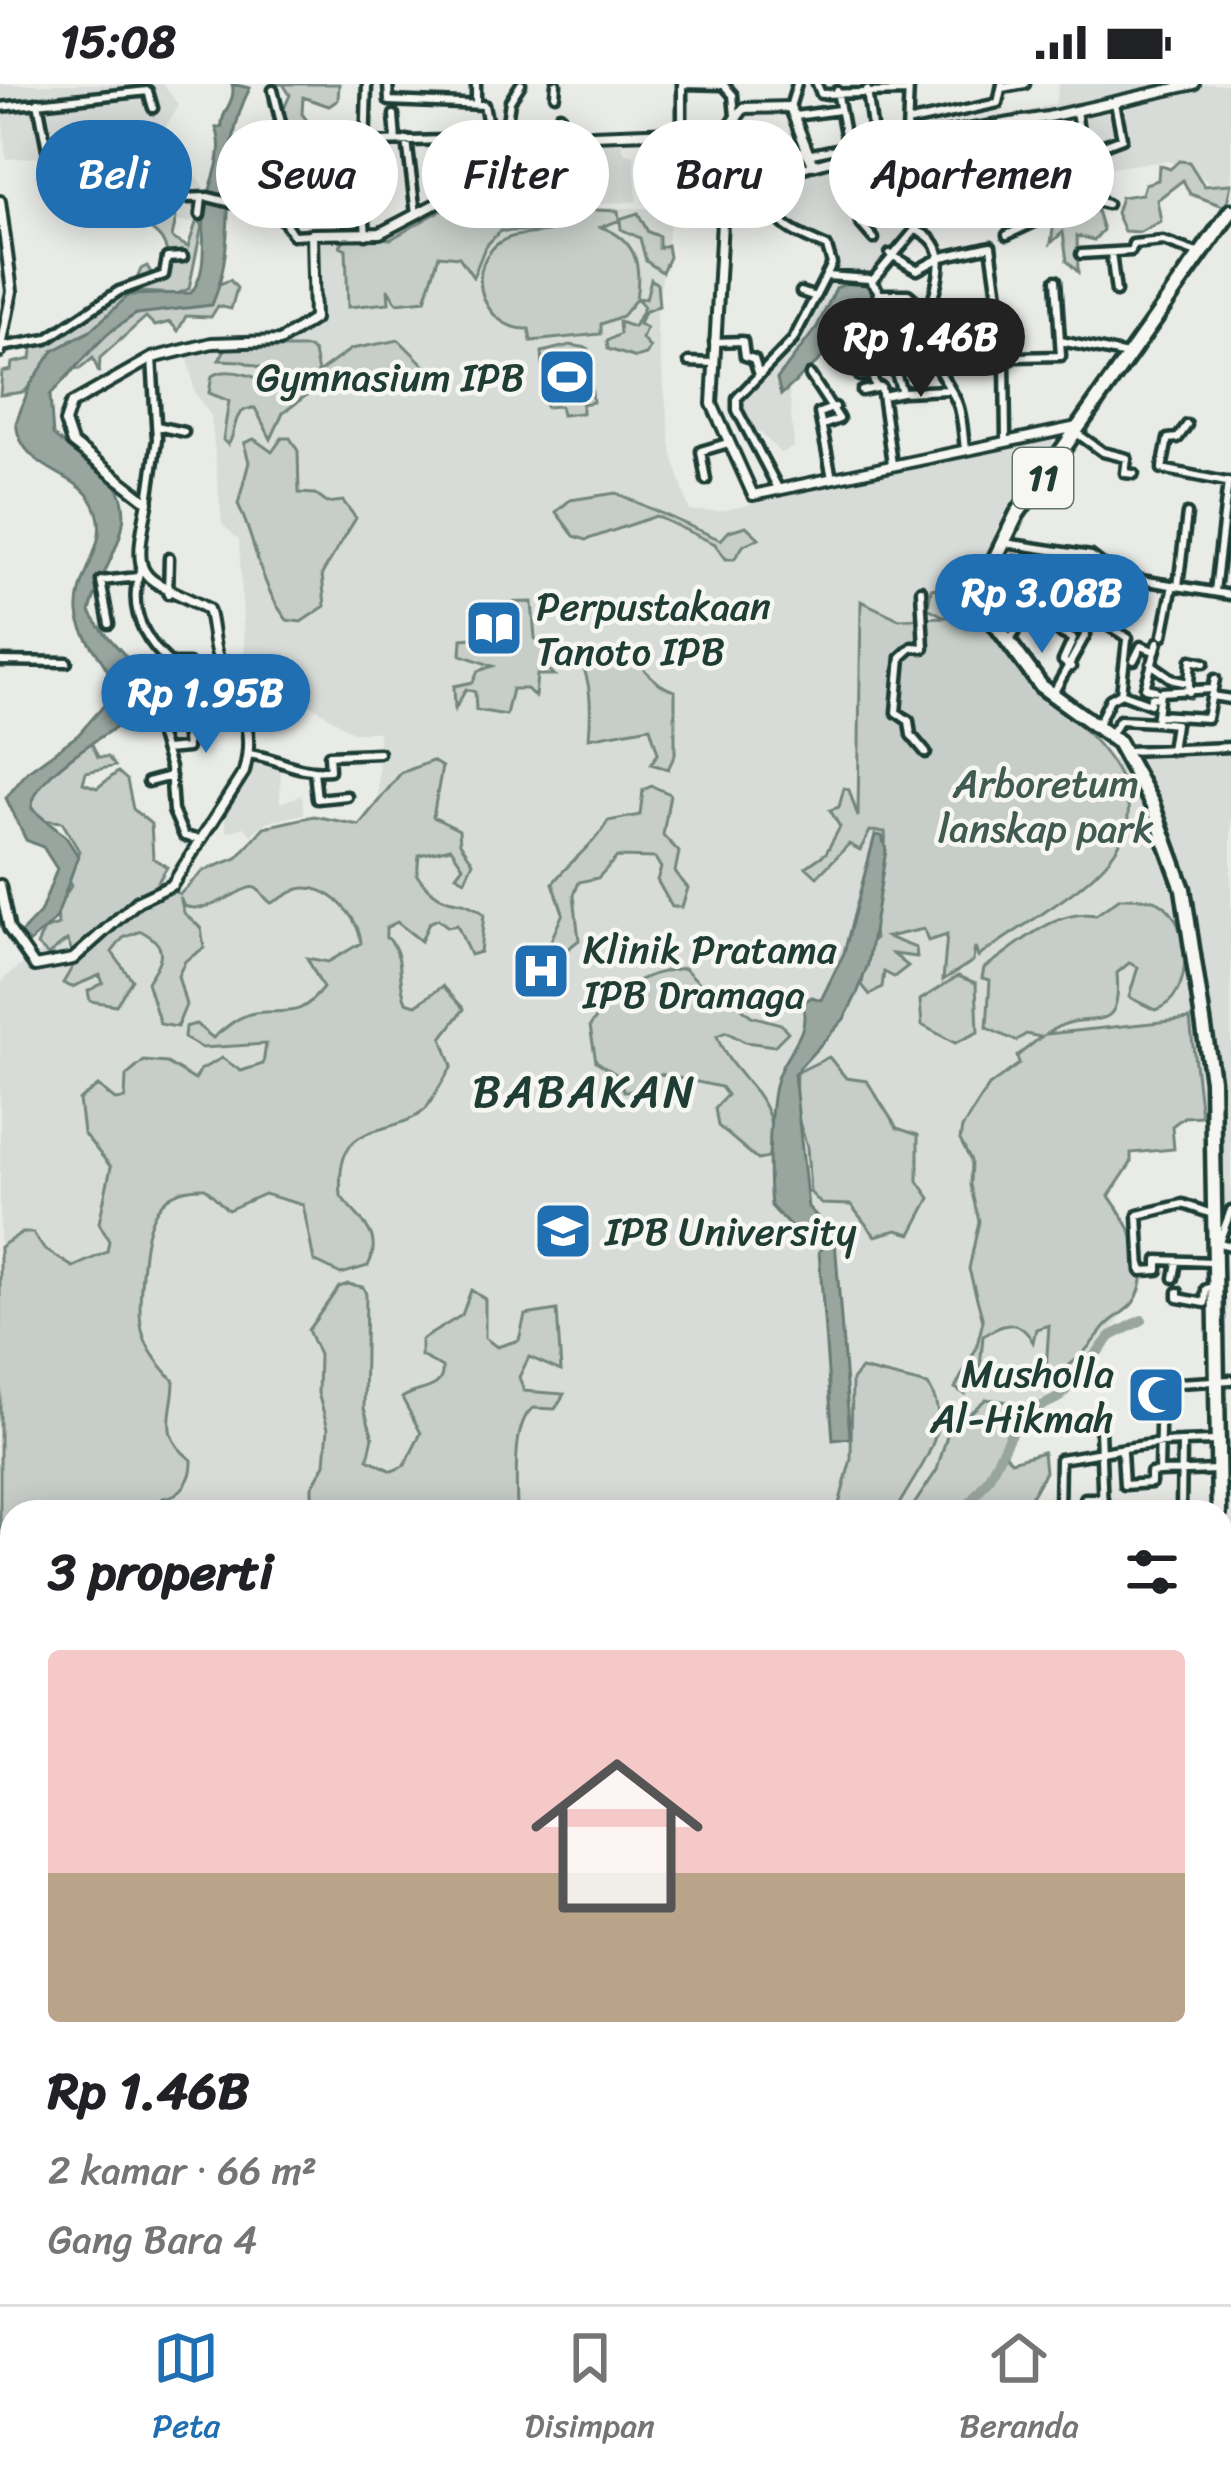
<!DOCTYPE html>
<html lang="id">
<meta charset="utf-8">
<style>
:root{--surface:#fff;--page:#f6f6f6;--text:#202124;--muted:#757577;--line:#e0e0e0;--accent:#1f6fb2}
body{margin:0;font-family:Sriracha,sans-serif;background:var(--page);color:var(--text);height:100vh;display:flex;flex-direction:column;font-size:45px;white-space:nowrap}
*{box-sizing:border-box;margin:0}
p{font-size:39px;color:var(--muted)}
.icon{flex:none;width:66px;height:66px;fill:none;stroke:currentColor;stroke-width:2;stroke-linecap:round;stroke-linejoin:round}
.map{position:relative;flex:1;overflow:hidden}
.side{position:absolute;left:0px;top:1416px;width:1233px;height:804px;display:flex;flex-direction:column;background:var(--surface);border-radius:36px 36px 0 0;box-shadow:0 6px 30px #0003}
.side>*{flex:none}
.guide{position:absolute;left:36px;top:36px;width:1161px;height:108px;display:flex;gap:24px}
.price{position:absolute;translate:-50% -102px;padding:0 27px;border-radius:42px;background:var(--accent);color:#fff;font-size:39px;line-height:78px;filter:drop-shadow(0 3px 6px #0008)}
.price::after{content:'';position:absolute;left:50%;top:72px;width:36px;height:27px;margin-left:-18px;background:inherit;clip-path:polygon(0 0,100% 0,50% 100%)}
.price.selected{background:#222;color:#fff}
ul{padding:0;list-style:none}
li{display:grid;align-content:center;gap:24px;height:636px;padding:0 48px}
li+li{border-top:3px solid var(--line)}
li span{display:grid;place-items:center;height:372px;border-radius:12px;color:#555}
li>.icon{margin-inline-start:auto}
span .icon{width:216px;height:216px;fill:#fffc;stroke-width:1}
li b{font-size:51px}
h2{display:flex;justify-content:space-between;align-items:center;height:144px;padding:0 48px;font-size:51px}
.pill{padding:0 42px;border-radius:54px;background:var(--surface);box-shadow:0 6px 30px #0003;font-size:42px;line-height:108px}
.pill.selected{background:var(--accent);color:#fff}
.status{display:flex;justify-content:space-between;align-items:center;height:84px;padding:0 60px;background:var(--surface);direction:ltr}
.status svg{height:33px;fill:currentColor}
.menu{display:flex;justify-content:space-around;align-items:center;height:168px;border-top:3px solid var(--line);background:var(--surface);font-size:33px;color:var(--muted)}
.menu a{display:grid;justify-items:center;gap:6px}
.menu .selected{color:var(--accent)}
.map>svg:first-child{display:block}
.built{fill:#d8dcd8}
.green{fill:#c7cec9;stroke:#73867e;stroke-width:3}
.water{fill:#99a6a0;stroke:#687c75;stroke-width:3}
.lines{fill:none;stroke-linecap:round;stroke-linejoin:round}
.river{stroke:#99a6a0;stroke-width:10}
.minor-casing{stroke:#1f3d34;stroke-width:15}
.tertiary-casing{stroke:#1f3d34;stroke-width:16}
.trunk-casing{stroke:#1f3d34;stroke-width:21}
.minor{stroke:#f6f6f2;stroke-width:6}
.tertiary{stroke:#f6f6f2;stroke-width:8}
.trunk{stroke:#f6f6f2;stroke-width:12}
.labels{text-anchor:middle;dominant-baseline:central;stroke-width:9;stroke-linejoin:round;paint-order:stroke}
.shield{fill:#f6f6f2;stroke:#60746d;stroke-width:3}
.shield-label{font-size:36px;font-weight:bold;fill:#1f3d34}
.poi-label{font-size:39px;fill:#1f3d34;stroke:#f6f6f2;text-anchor:start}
.park-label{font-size:39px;fill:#415a52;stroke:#f6f6f2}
.quarter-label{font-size:45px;letter-spacing:3px;fill:#1f3d34;stroke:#f6f6f2}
</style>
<div class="status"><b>15:08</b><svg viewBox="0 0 49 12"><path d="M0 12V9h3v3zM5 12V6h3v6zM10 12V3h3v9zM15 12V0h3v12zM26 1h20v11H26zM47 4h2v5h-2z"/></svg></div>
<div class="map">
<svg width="1231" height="2220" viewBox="0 0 1231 2220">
<rect width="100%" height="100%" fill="#e9ebe7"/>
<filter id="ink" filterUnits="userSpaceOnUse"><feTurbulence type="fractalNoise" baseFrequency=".00833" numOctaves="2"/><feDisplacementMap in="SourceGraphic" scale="24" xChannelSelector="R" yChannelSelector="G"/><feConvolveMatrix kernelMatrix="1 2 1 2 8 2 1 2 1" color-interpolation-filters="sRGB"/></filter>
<g filter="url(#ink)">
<path class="built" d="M0,0H163L179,22L151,67L6,75Z
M1059,0H1231V115L1188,83L1166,77L1097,85L1029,131L997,100L965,101L928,127L888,170L878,218L789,305L794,363L780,369L760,348L749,346L736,319L740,301L774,280L792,258L810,230L832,171L826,155L788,144L769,125L768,98L1055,20Z
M585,59H621L625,70H634L637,117L573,122L569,83Z
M150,83L195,91L204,103L195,139L166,137L137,120V103Z
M566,98L571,124H672L656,237L672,371L690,427H721L1049,352L1054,360L996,446L976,506L1006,583L1099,676L1231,670V1117L1225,1135L1219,1133L1208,1018L1206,1031L1201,1032V1020L1129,1063L1115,1086L1112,1111L1138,1182L1128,1220L1096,1275L1061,1304L1008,1334L959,1428H12V2208H230L227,2220H0V903L5,893L160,785L176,815L276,743L378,745L379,648H352L245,577L239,456L222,440L211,332L195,309L187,269L212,262L273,264L305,248L318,233L313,161L318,155L374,157L470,106Z
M253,675L281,679L280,719L302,711L304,730L266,738L251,751L244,743L227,749L223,727Z"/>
<path class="green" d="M270,0H339L338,16L329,22L303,13L302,30L309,39L288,55L290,65L317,69L316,85L298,93L285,70L271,85L263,84L272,62L263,54L274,36L269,17L278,13L282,29L290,11L283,0Z
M136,63L153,66L136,100L148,124L176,134L172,154L188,163L197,136L202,141L189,205L177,210L140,208L100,242L70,257L24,308L0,311L2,288L11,286L12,279L31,275L33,260C73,250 99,215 136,197L141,185L147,182L153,192L171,184C163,144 156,152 127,128L119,106L125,89L107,87L119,75H132Z
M1179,77L1189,78L1204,102L1231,100L1226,123L1190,110L1183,96L1157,116L1161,137L1140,148L1124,147L1116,129L1121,113L1142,110L1145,100L1158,96L1159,81L1170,85Z
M1097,86L1080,108L1095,120L1103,146L1094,156L1077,152L1078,188L1067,177L1063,148L1051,159L1054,138L1073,131L1075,115L1064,114Z
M556,95L562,97L572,125L618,127L619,135L638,129L648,148L659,152V164L667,161L669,173L662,188L646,177L640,154L621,145L620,136L601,143C635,155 642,179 636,214L646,215L651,195L657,200L659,222L644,228L639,240L646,244L642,255L650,264L646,271L636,274L608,265L607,257L620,250L619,238L634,243L644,223L637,214L622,232L601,240V250L531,257L529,245C486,247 463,190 496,161C511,148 535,151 551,147H500L485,163L473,193L459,173L439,171L425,216L397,219L388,205L389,219L348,223L346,165L340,162L347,152L391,155L480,104Z
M230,196L237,204L231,225L218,222L211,233L186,232L178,247L170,238L155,242L146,233L100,274L99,289L93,274L80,285L72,284L124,235Z
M399,256L424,281L421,301L407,297L308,310L283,329L271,355L255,324C230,325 238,347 228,361L223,356L229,317L209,309L212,292C228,281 263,294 278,305L287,292L241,277L219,276L226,264H308L314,268L318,289L351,265Z
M570,261L588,264L593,318L582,320V329L562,331L560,322L546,323L542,268Z
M282,354H290L298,367L299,409L315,410L327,419L343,417L356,434L322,490L325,522L301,538L287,536C259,501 256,457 238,420L249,378L244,359L254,355L272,368Z
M616,409L721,456L729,447L746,442L759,454L744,461L734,475H726L715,460L656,432L586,456L574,452L556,428L570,416Z
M985,492C989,568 1021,595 1077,632V639C1203,757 1069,806 978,873L975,863L973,877L943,896L947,851L928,857L924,845L887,853L916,864L917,873L893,870L908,882L894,893L884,888L882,903L870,911L862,901L867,861L875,854C861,821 889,782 885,748L870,747L860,766L849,760L817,793L806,783L826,769L840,743L830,726L839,723L844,704L849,706L858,733L861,517L899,535L945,533L928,524L931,505L953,501L965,508L977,493Z
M532,518L535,554L546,567L540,578L554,591H537L535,613L527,605H512L506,631L476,626L475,608L466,605L455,625L454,602L473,598L478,587L493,582L461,571L462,555L474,554L478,561L510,559V531H486L480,519Z
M608,570C646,572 647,600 675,607V671L668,685L651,680L658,669L650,643L589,654C591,633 592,599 581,579L586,573Z
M91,658L98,673H108L115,682L86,688L83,699L97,704L118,688L127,696L133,725L151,740L153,774L167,783L156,801L180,810L203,787L237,774L264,743L314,732L359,741L401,689L432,677L442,683L433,733L459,746L460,759L473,778L465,796L456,791L463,782L451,764L419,771L417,791C447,830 456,808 484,830L480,868L470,871L457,841L448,843L438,835L429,839L421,857L397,838L386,844C386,864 384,845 394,862C403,877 398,899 406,918L416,921L443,902L464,925L442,954L452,982L426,1025C390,1057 334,1029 341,1112C357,1135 385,1148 368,1182L341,1190L314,1177L303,1121L264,1110L228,1126L205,1104C145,1101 145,1158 141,1201C140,1220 138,1241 146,1258C152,1273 164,1285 174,1297C174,1329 156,1350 192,1376C193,1394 182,1412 163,1414L157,1428H12L10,1488L0,1484V1163L21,1149H33L44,1165L73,1183L107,1168L109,1157L99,1139L111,1083L83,1049L79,1016L98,1002L115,1016L125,1015L126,992L144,977L167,979L195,996L200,986L222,974L241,987L263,980L266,960L202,964L184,954L185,943L196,940L213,954C225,944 238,932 254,929C288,924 297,937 323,904L307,874L328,878L361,859C360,834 328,798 299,805C289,808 280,816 271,819C265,815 263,809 257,805C246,796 213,833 184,822L180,813L184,829L201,844L204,864L185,877L178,892L186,921L177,943L160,940L147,898C162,875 170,862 141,847L123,854L112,868L132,896L116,921L90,917L88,907L103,899L100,891L72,903L63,899L76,877L67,856L48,871L37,861L44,846L58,841L57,824L71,802L68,791L79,767L62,738L40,736L30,719L40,698Z
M652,702L670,710L663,751L679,768L675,788L688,804L682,823H672L657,796L661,784L655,774L617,773L598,794L579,798L574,811L579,856L553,877L545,870L563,829L553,799C570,776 594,762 608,737L640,731L643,706Z
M1120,814C1132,814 1149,813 1159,818C1193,837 1195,915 1155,926L1129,913L1138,883L1129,879L1117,889C1123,962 1085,919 1047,950L1190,935L1201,1032L1184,1033L1172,1042L1174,1065L1131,1069V1079L1109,1112C1128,1138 1158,1185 1133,1219C1125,1229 1112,1234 1104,1244C1092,1259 1081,1274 1064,1285L1046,1286L1049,1241L1036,1245L1033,1258C1019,1233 1004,1239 983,1252L979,1295L965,1310L955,1304L976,1265L983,1237L969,1185L979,1137L970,1101L971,1077L960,1056L962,1044L989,1002L1019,980L1017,972L1041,953L1026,950L1016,957L987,944L990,896L982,894L984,884C1017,863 1054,824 1096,831Z
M684,884L707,906L728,912L751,932L781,940L788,948L774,962L745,958L726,948L717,952C733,1000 786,1012 768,1074L758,1076L718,1042L715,1024L727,1011L721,1003L660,990L633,1007H624L617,991L596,977L590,942C614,906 641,889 684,884Z
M958,892L976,899L978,948L955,959L922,941L920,916Z
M829,973L846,994L867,997L897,1044L918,1051V1097L930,1114L911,1150L897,1146L875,1152L851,1121L821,1120L810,1108L807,1062L795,1026L796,989Z
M348,1200L363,1203L366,1210L364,1324L373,1353L368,1375L392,1387L405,1381L421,1349L402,1314C416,1303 445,1308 442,1283L421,1272V1256L462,1231L471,1206L485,1215V1254L497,1263L519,1256L525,1231L557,1226L561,1287L529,1273L519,1293L524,1307L564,1310L555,1325L533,1324C511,1340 517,1402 517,1428H312V1403L325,1380L328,1344L318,1309L319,1271L308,1246L339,1203Z
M861,1285L928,1301C957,1346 915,1388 895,1428H837L851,1375L852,1296Z
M986,1315L1009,1318L1007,1328L1019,1333L1005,1369L1011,1377L1043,1368L1045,1388L1028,1418L1034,1428H909L937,1386L948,1348Z"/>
<path class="water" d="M232,0L250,4C214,71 242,150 212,221L136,230L107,250L50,311L53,351C69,367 98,380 108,390C148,435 101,478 90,528C109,565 155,582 140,628C111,647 30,691 32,725L66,753L78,772L56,835L29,859L20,850L40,829L57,785L43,763L26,756L6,714L28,687L78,651L115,609C112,578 81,560 78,528C75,487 118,455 90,414C72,387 21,385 16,339L30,301L53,267L89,248L129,211L191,209C210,183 200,155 205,125C209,100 227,71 216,44L222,43C220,28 237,18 232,0Z
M855,196L870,197L876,208L868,232L781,311L777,295L817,243L836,204Z
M875,751L882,752L886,766L868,880L857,910L844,935L794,990L808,1123L833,1149L810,1164L771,1122C768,1093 768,1014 779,989C789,964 811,948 802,919L812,913L821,916L844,869Z
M835,1156L850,1354L833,1356L819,1167Z"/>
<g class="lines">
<path class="river" d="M963,1428L988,1395L1019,1333L1060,1313L1111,1252L1142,1236"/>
<g class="minor-casing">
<path id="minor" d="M388,0L389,17L484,21L489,45
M682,0V47
M682,0L723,1
M723,0L733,11L735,32
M817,0L821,10L906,8
M1002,4L1025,0
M273,6L288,67L345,59L444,56L490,45L593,51
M867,6L874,58
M837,7L847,61
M555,11L556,0
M38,18L47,65
M476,20V0
M0,23L148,7L153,24
M790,23L797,0
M394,31L396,57
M795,32L839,26
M911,38L998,19L1002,0
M506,45L510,17L521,0
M490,46L495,97
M554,49L560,31
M407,56L416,130
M1101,62L1122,54L1115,19
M807,71L907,50L909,0
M725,72L805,67
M846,72L861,140L874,155
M1084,80L1100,76
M1085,89L1095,93L1100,118L1107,120
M180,114L208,113L248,123L271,117L293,151L312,150
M200,131L202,114
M366,151L362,97L372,71L365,69L367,0
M1007,151L1037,137L1085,89L1076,26
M1111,169L1116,208
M890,170L917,186L938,175
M1081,170L1131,167L1133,160L1163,157L1200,170
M942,173L991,162L1001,233L1009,238L1014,273L1005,279L1006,355
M827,192L869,195L878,206L875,248L862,266
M872,197L915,146C963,162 926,213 927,250C927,277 947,295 957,318C963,332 963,351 965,365
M801,208L816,213
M880,210H908L916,217
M875,248L883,249L902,308L883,312
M1061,257L1127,271
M714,258L743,257L745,272L754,275L759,291
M1,263L47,255L119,207L164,191L167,174L183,173
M855,267L861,274L855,284L860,292L872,291L876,304
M1014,273L1061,272L1056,196
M689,278L713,279
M810,291L839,335L823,341
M862,307L881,303L892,380
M902,308L948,306
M1187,341L1178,354L1168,355L1162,385L1231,399
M157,342L184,348
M1078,350L1103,368L1127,374L1125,389L1134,390
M832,394L819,329L835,323
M706,396L701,367L728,359
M779,406L737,326V314L793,256L832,180L827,163C801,151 775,144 766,113L774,93L813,81
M148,418L157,355L152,274
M1005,459L1091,472L1117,492L1231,511
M1015,477L1027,480L1022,503
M141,484C127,522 141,553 171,580H189L183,624L187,664L165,666
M992,499L1062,513L1128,554
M1178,502L1187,430
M921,506L924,564L912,563L901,573L896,628L909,637L911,651L926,669
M1215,507L1228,398
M1046,508L1050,497L1060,501
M168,510L169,474
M1019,530L1061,543L1059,548L1073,555L1063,577L1071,583
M1067,534L1083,541
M109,540L101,497L138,493
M1163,551L1173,501
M1011,555L1019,540
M1134,576L1141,562L1154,567
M0,577L67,578
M1151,580L1174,596L1189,599V608
M1189,599L1191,576L1204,579
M1155,606L1145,604L1158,558
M1054,608L1086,550L1081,545L1087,532
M1121,609L1150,620L1151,613L1159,614
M1211,612L1231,615
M1157,631L1160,608L1211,605
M215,638L244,637
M1156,638L1175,640L1171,666
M1098,640L1110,615L1121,609L1127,556
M1110,650L1120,636L1156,638L1157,631L1207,634L1215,595
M160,652L170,684L173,727L184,752L200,756
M1127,667L1231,663
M249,670C286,676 294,689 330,686L329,671L379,669
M314,687L317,715L347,712
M148,698L171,692
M1212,1130L1183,1120L1138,1131L1141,1187L1158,1186V1176L1214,1178
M1219,1158L1231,1126
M1219,1159L1231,1162
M1174,1194L1177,1178
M1178,1208V1214L1205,1219L1206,1205L1212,1203
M1134,1304L1161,1300
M1100,1345L1103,1428
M1122,1368L1124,1401L1151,1399V1389L1159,1388
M1217,1386L1159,1388L1161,1300L1231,1296
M1230,1396H1231
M1059,1428L1060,1375C1102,1369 1141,1359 1182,1358
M1084,1428L1085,1414H1103
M1181,1428L1182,1358L1215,1357
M1221,1456L1231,1455
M1221,1713L1231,1715
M1221,1906L1231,1905
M1221,1971L1231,1977
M1221,2134L1231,2137
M451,2208L454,2220
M871,2208L877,2220
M1044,2208L1047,2220
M816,2220L838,2208
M901,2220L918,2208
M1187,2220V2208
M1230,2220L1231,2200"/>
</g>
<g class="tertiary-casing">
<path id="tertiary" d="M0,117L12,207L0,268
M1077,343L753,411L712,320L727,46L744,24L790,23L813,81L910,55L1048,33L1194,0
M0,801L9,845L35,882L73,875L138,817L172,801L244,688C259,631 230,617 217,571C212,556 213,540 208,525C141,489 130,503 148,418L72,359L65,338L71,320L152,274L212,259L280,257L314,235L312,150L380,149L468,103L559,91L593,51L727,46"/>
</g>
<g class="trunk-casing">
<path id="trunk" d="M1219,1428L1212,996L1183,805L1152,720L1118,658L1041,602L993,537L987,515L992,481L1017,430L1231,127
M1221,1470L1231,1536
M1221,1819L1231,1785
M971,2220L977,2208"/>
</g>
<use href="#minor" class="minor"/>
<use href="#tertiary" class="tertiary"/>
<use href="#trunk" class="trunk"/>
</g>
</g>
<defs>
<g id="stadium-square" transform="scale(3)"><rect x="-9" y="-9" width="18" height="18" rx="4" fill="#1f6fb2" stroke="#f6f6f2"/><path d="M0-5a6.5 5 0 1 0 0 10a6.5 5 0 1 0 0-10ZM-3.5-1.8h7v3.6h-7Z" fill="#fff"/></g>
<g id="library-square" transform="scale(3)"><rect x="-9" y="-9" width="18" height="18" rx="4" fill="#1f6fb2" stroke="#f6f6f2"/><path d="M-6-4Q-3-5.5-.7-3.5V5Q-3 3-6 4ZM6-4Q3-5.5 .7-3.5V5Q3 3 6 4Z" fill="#fff"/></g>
<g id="hospital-square" transform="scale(3)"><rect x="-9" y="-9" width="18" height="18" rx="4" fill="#1f6fb2" stroke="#f6f6f2"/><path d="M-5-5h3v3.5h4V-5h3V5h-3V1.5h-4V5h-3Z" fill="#fff"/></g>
<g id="university-square" transform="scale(3)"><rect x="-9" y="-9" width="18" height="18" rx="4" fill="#1f6fb2" stroke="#f6f6f2"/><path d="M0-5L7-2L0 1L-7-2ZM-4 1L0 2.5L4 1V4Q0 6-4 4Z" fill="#fff"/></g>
<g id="mosque-square" transform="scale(3)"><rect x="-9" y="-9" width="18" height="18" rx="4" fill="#1f6fb2" stroke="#f6f6f2"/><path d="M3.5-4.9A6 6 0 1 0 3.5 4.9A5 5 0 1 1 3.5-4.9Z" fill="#fff"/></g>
</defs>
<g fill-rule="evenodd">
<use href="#stadium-square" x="567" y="293"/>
<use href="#library-square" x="494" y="544"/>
<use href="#hospital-square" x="541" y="887"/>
<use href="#university-square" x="563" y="1147"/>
<use href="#mosque-square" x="1156" y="1311"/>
</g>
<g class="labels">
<rect class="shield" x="1013" y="364" width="60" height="60" rx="9"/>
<g class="shield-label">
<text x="1043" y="394">11</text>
</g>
<g class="poi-label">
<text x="525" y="293" text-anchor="end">Gymnasium IPB</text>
<text x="536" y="522">Perpustakaan<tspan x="536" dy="45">Tanoto IPB</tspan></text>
<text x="583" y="865">Klinik Pratama<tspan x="583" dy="45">IPB Dramaga</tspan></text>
<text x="605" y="1147">IPB University</text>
<text x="1114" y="1289" text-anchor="end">Musholla<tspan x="1114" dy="45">Al-Hikmah</tspan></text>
</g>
<g class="park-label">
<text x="1046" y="699">Arboretum<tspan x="1046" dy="45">lanskap park</tspan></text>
</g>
<g class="quarter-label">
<text x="585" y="1008">BABAKAN</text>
</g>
</g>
</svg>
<b class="price selected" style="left:921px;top:316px">Rp 1.46B</b>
<b class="price" style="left:1042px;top:572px">Rp 3.08B</b>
<b class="price" style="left:206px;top:672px">Rp 1.95B</b>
<div class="guide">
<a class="pill selected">Beli</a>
<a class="pill">Sewa</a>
<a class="pill">Filter</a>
<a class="pill">Baru</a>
<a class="pill">Apartemen</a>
</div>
<section class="side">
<h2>3 properti<svg class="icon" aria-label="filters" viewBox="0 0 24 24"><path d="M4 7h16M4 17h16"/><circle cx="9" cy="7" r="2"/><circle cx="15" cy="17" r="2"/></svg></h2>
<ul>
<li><span style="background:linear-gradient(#f6c9c9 60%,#b9a48a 0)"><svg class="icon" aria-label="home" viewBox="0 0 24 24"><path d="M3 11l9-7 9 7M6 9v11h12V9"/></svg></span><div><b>Rp 1.46B</b><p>2 kamar · 66 m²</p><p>Gang Bara 4</p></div></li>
</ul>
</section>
</div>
<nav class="menu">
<a class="selected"><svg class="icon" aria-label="map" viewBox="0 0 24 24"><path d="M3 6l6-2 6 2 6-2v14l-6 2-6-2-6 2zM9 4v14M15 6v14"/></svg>Peta</a>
<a><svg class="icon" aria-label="saved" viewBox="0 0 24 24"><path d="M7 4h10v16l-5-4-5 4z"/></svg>Disimpan</a>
<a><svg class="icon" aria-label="home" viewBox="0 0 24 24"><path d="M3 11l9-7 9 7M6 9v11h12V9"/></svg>Beranda</a>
</nav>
